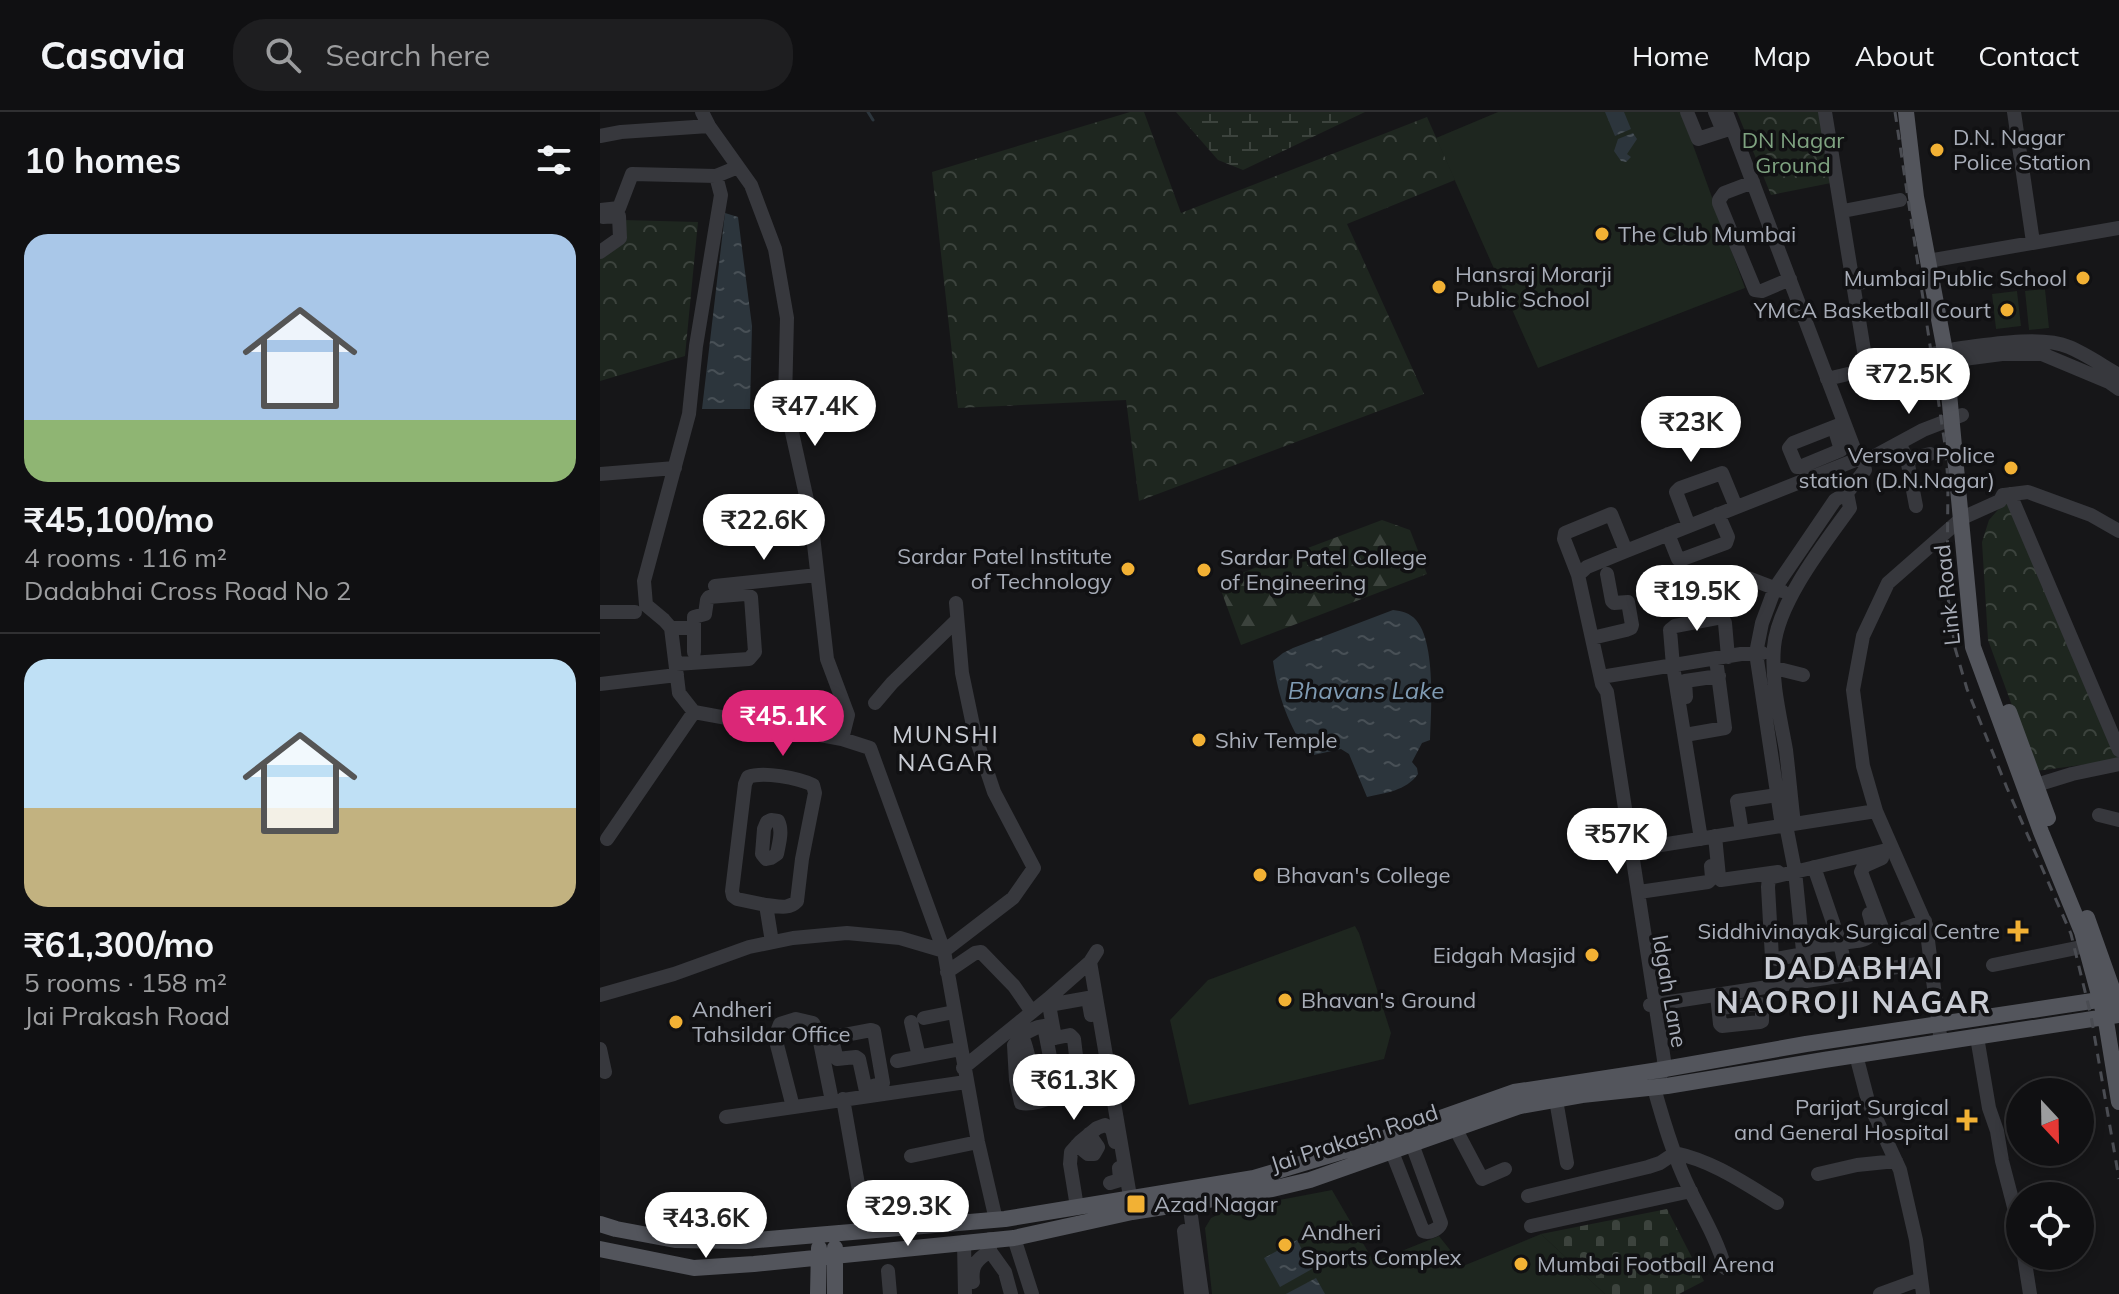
<!DOCTYPE html>
<meta charset="utf-8">
<style>
:root{--surface:#101012;--page:#1e1e20;--text:#f1f3f6;--muted:#9c9d9f;--line:#303032;--accent:#db2777}
body{margin:0;font-family:Mulish,sans-serif;background:var(--page);color:var(--text);height:100vh;display:flex;flex-direction:column;font-size:30px;white-space:nowrap}
*{box-sizing:border-box;margin:0}
p{font-size:26px;color:var(--muted)}
.icon{flex:none;width:44px;height:44px;fill:none;stroke:currentColor;stroke-width:2;stroke-linecap:round;stroke-linejoin:round}
.map{position:relative;flex:1;overflow:hidden}
.sheet{display:flex;flex-direction:column;background:var(--surface);width:600px}
.sheet>*{flex:none}
.needle{width:52px;rotate:158deg}
.tools{position:absolute;left:1406px;top:966px;display:grid;gap:16px}
.tools a{display:grid;place-items:center;width:88px;height:88px;border-radius:50%;background:var(--surface);box-shadow:0 4px 12px #0003,0 0 0 2px var(--line);font-size:40px}
.price{position:absolute;translate:-50% -68px;padding:0 18px;border-radius:28px;background:#fff;color:#222;font-size:26px;line-height:52px;filter:drop-shadow(0 2px 4px #0008)}
.price::after{content:'';position:absolute;left:50%;top:48px;width:24px;height:18px;margin-left:-12px;background:inherit;clip-path:polygon(0 0,100% 0,50% 100%)}
.price.on{background:var(--accent);color:#fff}
ul{padding:0;list-style:none}
li{display:grid;align-content:center;gap:16px;height:424px;padding:0 24px}
li+li{border-top:2px solid var(--line)}
li span{display:grid;place-items:center;height:248px;border-radius:24px;color:#555}
li>.icon{margin-inline-start:auto}
span .icon{width:144px;height:144px;fill:#fffc;stroke-width:1}
li b{font-size:34px}
h2{display:flex;justify-content:space-between;align-items:center;height:96px;padding:0 24px;font-size:34px}
header{display:flex;align-items:center;gap:48px;box-sizing:border-box;height:112px;padding:0 40px;background:var(--surface);border-bottom:2px solid var(--line)}
header strong{font-size:38px}
nav{display:flex;gap:44px;margin-inline-start:auto;font-size:28px}
.search{width:560px;height:72px;background:var(--page);display:flex;align-items:center;gap:20px;box-sizing:border-box;padding:0 28px;border-radius:32px;color:var(--muted);font-size:30px}
main{display:flex;flex:1;min-height:0}
.map>svg:first-child{display:block}
.green{fill:#1e261f}
.forest{fill:url(#forest-firs)}
.wetland{fill:url(#wetland-marsh)}
.cemetery{fill:url(#cemetery-stones)}
.park{fill:url(#park-crowns)}
.water{fill:url(#water-ripples)}
.lines{fill:none;stroke-linecap:round;stroke-linejoin:round}
.stream{stroke:#2c353c;stroke-width:3}
.minor{stroke:#37383d;stroke-width:14}
.major{stroke:#53555c;stroke-width:16}
.rail{stroke:#4a4c52;stroke-width:3;stroke-dasharray:10 8;stroke-linecap:butt}
.poi-dot{fill:#f2b134;stroke:#111113;stroke-width:3}
.labels{text-anchor:middle;dominant-baseline:central;stroke-width:7;stroke-linejoin:round;paint-order:stroke}
.poi-label{font-size:22px;fill:#a8adb8;stroke:#111113;text-anchor:start}
.park-label{font-size:22px;fill:#7fa381;stroke:#111113}
.street-label{font-size:22px;fill:#a8adb8;stroke:#111113}
.water-label{font-size:24px;font-style:italic;fill:#7f9bb3;stroke:#111113}
.neighbourhood-label{font-size:24px;letter-spacing:2px;fill:#c9ccd4;stroke:#111113}
.district-label{font-size:30px;font-weight:bold;letter-spacing:2px;fill:#c9ccd4;stroke:#111113}
</style>
<header>
<strong>Casavia</strong>
<div class="search"><svg class="icon" aria-label="search" viewBox="0 0 24 24"><circle cx="10" cy="10" r="6"/><path d="M15 15l6 6"/></svg>Search here</div>
<nav><a>Home</a><a>Map</a><a>About</a><a>Contact</a></nav>
</header>
<main>
<section class="sheet">
<h2>10 homes<svg class="icon" aria-label="filters" viewBox="0 0 24 24"><path d="M4 7h16M4 17h16"/><circle cx="9" cy="7" r="2"/><circle cx="15" cy="17" r="2"/></svg></h2>
<ul>
<li><span style="background:linear-gradient(#a9c7e8 75%,#8fb573 0)"><svg class="icon" aria-label="home" viewBox="0 0 24 24"><path d="M3 11l9-7 9 7M6 9v11h12V9"/></svg></span><div><b>₹45,100/mo</b><p>4 rooms · 116 m²</p><p>Dadabhai Cross Road No 2</p></div></li>
<li><span style="background:linear-gradient(#bfe0f5 60%,#c2b280 0)"><svg class="icon" aria-label="home" viewBox="0 0 24 24"><path d="M3 11l9-7 9 7M6 9v11h12V9"/></svg></span><div><b>₹61,300/mo</b><p>5 rooms · 158 m²</p><p>Jai Prakash Road</p></div></li>
</ul>
</section>
<div class="map">
<svg width="1519" height="1182" viewBox="0 0 1519 1182">
<defs>
<pattern id="forest-firs" width="22" height="20" patternUnits="userSpaceOnUse" patternTransform="scale(2)"><rect width="22" height="20" fill="#1e261f"/><path d="M5 1l3.5 6h-7zM16 11l3.5 6h-7z" fill="#3c433d"/></pattern>
<pattern id="wetland-marsh" width="20" height="14" patternUnits="userSpaceOnUse" patternTransform="scale(2)"><rect width="20" height="14" fill="#1e261f"/><path d="M1 5h8M5 5V1M11 12h8M15 12V8" fill="none" stroke="#3c433d"/></pattern>
<pattern id="cemetery-stones" width="16" height="16" patternUnits="userSpaceOnUse" patternTransform="scale(2)"><rect width="16" height="16" fill="#1e261f"/><path d="M2 7V4a2 2 0 0 1 4 0v3zM10 15v-3a2 2 0 0 1 4 0v3z" fill="#3c433d"/></pattern>
<pattern id="park-crowns" width="20" height="18" patternUnits="userSpaceOnUse" patternTransform="scale(2)"><rect width="20" height="18" fill="#1e261f"/><path d="M2 6a3 3 0 1 1 6 0M12 15a3 3 0 1 1 6 0" fill="none" stroke="#3c433d"/></pattern>
<pattern id="water-ripples" width="26" height="14" patternUnits="userSpaceOnUse" patternTransform="scale(2)"><rect width="26" height="14" fill="#2c353c"/><path d="M2 4q2-2 4 0t4 0M15 11q2-2 4 0t4 0" fill="none" stroke="#485056"/></pattern>
</defs>
<rect width="100%" height="100%" fill="#161618"/>
<path class="green" d="M898,0H1081L1145,176L938,256L836,26Z
M1445,177L1449,216L1429,218L1425,179Z
M1417,179L1421,214L1396,217L1392,182Z
M755,814L759,821L791,921L784,947L589,993L570,908L608,868Z
M732,1078L774,1150L839,1124L863,1154L941,1122L1005,1182H612L605,1116L611,1106L627,1098Z"/>
<path class="forest" d="M782,408L810,418L827,462L641,533L618,470Z"/>
<path class="wetland" d="M576,0H765L643,58L618,48Z"/>
<path class="cemetery" d="M1067,1097L1104,1169L1079,1182H1005L941,1122Z"/>
<path class="park" d="M530,0H544L581,101L827,5L855,68L747,112L824,282L539,389L526,288L358,296L332,60Z
M1137,0H1224L1236,70L1171,83Z
M22,108L98,110L85,244L0,269V134L21,118Z
M1404,391H1408L1519,648L1436,659L1388,528L1382,430L1389,408Z"/>
<path class="water" d="M1005,0H1024L1031,17L1015,24Z
M1033,21L1037,27L1027,42L1031,45L1026,50L1021,49L1014,39L1018,27Z
M125,101L138,105L152,214L150,297H102Z
M793,498C802,499 810,501 816,508C836,531 831,598 830,628L822,631L812,650L817,656L818,662C806,679 785,681 767,685L749,642L741,637L709,644C688,611 679,588 673,549L683,541L693,536Z
M697,1128L712,1157L680,1175L664,1146Z
M716,1166L725,1182H686Z"/>
<g class="lines">
<path class="stream" d="M268,0L273,8"/>
<path class="minor" d="M102,0L109,14L151,73L175,137L187,206L185,289L211,406L227,547L248,603L242,627
M1087,0L1098,27L1132,16
M1115,0L1123,19
M1225,0L1267,257
M1414,0L1433,130
M0,24L21,20L109,14
M116,64L121,83L96,234L89,302L44,469L46,493L64,508L71,516L79,581L94,600L242,627L270,636L344,839L378,1030L396,1108
M1153,70L1124,81L1119,88V91L1155,178L1162,179L1190,167
M0,98L19,96L32,62L116,64L138,55
M1243,99L1300,88
M0,140L20,126L19,104L3,105
M1328,149L1519,116
M1254,172L1274,168
M1355,237C1386,233 1441,223 1469,235C1486,242 1503,254 1519,263
M1356,248L1402,242H1442L1509,270L1519,277
M1227,267L1345,239
M1234,315L1241,338L1200,355H1197L1189,336L1193,331L1244,311
M1299,331L1307,347L1316,394
M1275,344L1323,318L1362,303
M1307,347L1330,342
M0,362L75,356
M1410,382L1519,638
M1404,383L1428,380L1491,403L1519,419
M1089,414L1076,380L1080,376L1122,361L1136,395
M1068,422L1078,447L1080,448L1126,431L1128,425L1118,402
M978,463L964,427L965,421L1011,402L1026,439
M115,474L217,463
M1050,482L1148,466L1182,479
M0,500H35
M71,516H94V505L105,502L107,488L109,485L145,482L151,485L155,540L149,547L76,552
M94,516V540
M992,526L1026,518L1031,516L1032,513L1028,490L1014,491L1012,489L1007,462
M1175,556L1203,563
M1001,565L1141,542L1162,541
M0,572L77,563
M1086,585L1085,569L1119,564
M275,591L292,571L357,508
M1085,623L1125,616L1116,547
M1427,676L1472,662L1519,652
M1499,703L1519,708
M171,708L178,709C183,719 179,731 177,742L171,746L166,747L162,742L164,717L167,710Z
M1194,712C1191,687 1189,663 1186,638C1180,604 1171,570 1174,535C1178,490 1224,432 1250,396L1247,381
M1186,713L1195,759L1206,869
M1182,714L1156,541L1162,511L1175,476L1235,388L1247,381L1265,358
M1142,720L1137,689L1177,683
M1115,724L1119,765L1121,768L1178,760
M7,727L94,600
M1101,727L1073,554L1070,518L1075,514L1122,505L1125,511L1128,545
M1023,739L1276,699
M1282,746L1264,754L1261,760L1284,821L1287,823L1325,809
M1039,780L1108,770L1112,766L1111,754
M166,793L137,787L133,784L132,779L145,672L148,665C163,659 198,666 213,673L215,681L202,747L197,789C189,798 177,794 166,793L172,830
M1204,837L1240,831L1214,755
M344,839L413,786L434,756L394,680L375,623L362,561L356,491
M1204,842L1176,847L1172,846L1168,775L1169,766L1291,737
M490,850L532,1096
M1393,853L1496,832
M347,860L375,841L381,840L414,874L432,900
M1247,863L1240,831C1264,828 1278,831 1269,802
M0,883L74,862L149,835L193,826L247,821L300,826L344,839
M1117,883L1120,912L1122,914L1160,910L1162,909V894L1160,892L1119,896
M448,887L455,926
M449,893L488,886L491,903
M1050,893L1330,850
M324,906L354,900
M311,910L319,945
M416,913C426,928 428,944 432,961L429,965L416,968L421,991C430,993 450,988 457,981L444,914C431,915 422,923 414,933L416,968
M1340,923L1326,813L1276,699L1263,654L1253,578L1263,524L1288,471L1362,406L1400,389L1403,383
M1377,925L1389,996L1397,1019L1402,1049L1420,1118
M455,926L470,923L474,927L477,952L461,956
M0,937L5,960
M1256,943L1268,989L1300,1058L1316,1128L1323,1182
M297,949L360,937
M363,956L448,887L490,850L497,839
M462,962L464,978L469,981L511,972
M267,976L283,971L274,919L271,918L234,925L232,928L237,947L256,945L259,947L267,984
M243,987L266,1118
M956,988L967,1051
M193,995L175,925L180,912L196,907L213,911L218,920L232,989
M126,1005L366,970
M855,1016L882,1067L905,1057
M477,1033L488,1042H494L498,1035L489,1022
M792,1040L823,1119C829,1122 839,1117 841,1111L812,1032
M311,1044L378,1030
M1218,1062L1257,1053L1296,1049
M510,1071L520,1068L519,1056
M928,1084L1048,1055L1060,1051L1075,1041C1113,1049 1144,1071 1177,1091
M589,1090L602,1182
M477,1095L470,1052L471,1040L480,1030L497,1016L505,1013L512,1017L515,1030
M931,1114L1091,1079
M584,1119L591,1182
M414,1126L432,1182
M390,1127V1139L405,1160L411,1182
M364,1130L365,1182
M1424,1144L1430,1182
M1125,1156C1117,1127 1102,1103 1089,1076C1074,1046 1063,1008 1054,976L1055,971L1063,959L1064,948L1007,580L1002,572L978,463L987,455L1026,439L1258,347L1126,0
M288,1159L290,1182
M373,1170C371,1154 376,1148 390,1139
M1280,1182L1321,1167"/>
<path class="major" d="M1306,0L1316,85L1345,239L1373,535L1441,720L1482,820L1506,909L1519,990
M1409,600L1448,706
M1487,806L1518,893
M0,1112L16,1117L75,1128L146,1129L405,1107L654,1066L767,1032L914,980L1059,958L1206,932L1519,885
M235,1136V1182
M0,1137L94,1156L154,1152L414,1126L532,1100L664,1079L710,1068L920,994L982,983L1067,974L1224,948L1519,903
M218,1182L219,1136"/>
<path class="rail" d="M1295,0L1345,333L1348,369L1347,478L1355,536L1367,577L1407,676L1471,822L1491,904L1519,1067"/>
</g>
<g class="poi-dot">
<circle cx="1337" cy="38" r="8"/>
<circle cx="1002" cy="122" r="8"/>
<circle cx="1483" cy="166" r="8"/>
<circle cx="839" cy="175" r="8"/>
<circle cx="1407" cy="198" r="8"/>
<circle cx="1411" cy="356" r="8"/>
<circle cx="528" cy="457" r="8"/>
<circle cx="604" cy="458" r="8"/>
<circle cx="599" cy="628" r="8"/>
<circle cx="660" cy="763" r="8"/>
<path d="M1414 807h8v8h8v8h-8v8h-8v-8h-8v-8h8z"/>
<circle cx="992" cy="843" r="8"/>
<circle cx="685" cy="888" r="8"/>
<circle cx="76" cy="910" r="8"/>
<path d="M1363 996h8v8h8v8h-8v8h-8v-8h-8v-8h8z"/>
<rect x="526" y="1082" width="20" height="20" rx="4"/>
<circle cx="685" cy="1133" r="8"/>
<circle cx="921" cy="1152" r="8"/>
</g>
<g class="labels">
<g class="poi-label">
<text x="1353" y="25">D.N. Nagar<tspan x="1353" dy="25">Police Station</tspan></text>
<text x="1018" y="122">The Club Mumbai</text>
<text x="855" y="162">Hansraj Morarji<tspan x="855" dy="25">Public School</tspan></text>
<text x="1467" y="166" text-anchor="end">Mumbai Public School</text>
<text x="1391" y="198" text-anchor="end">YMCA Basketball Court</text>
<text x="1395" y="343" text-anchor="end">Versova Police<tspan x="1395" dy="25">station (D.N.Nagar)</tspan></text>
<text x="512" y="444" text-anchor="end">Sardar Patel Institute<tspan x="512" dy="25">of Technology</tspan></text>
<text x="620" y="445">Sardar Patel College<tspan x="620" dy="25">of Engineering</tspan></text>
<text x="615" y="628">Shiv Temple</text>
<text x="676" y="763">Bhavan's College</text>
<text x="1400" y="819" text-anchor="end">Siddhivinayak Surgical Centre</text>
<text x="976" y="843" text-anchor="end">Eidgah Masjid</text>
<text x="701" y="888">Bhavan's Ground</text>
<text x="92" y="897">Andheri<tspan x="92" dy="25">Tahsildar Office</tspan></text>
<text x="1349" y="995" text-anchor="end">Parijat Surgical<tspan x="1349" dy="25">and General Hospital</tspan></text>
<text x="554" y="1092">Azad Nagar</text>
<text x="701" y="1120">Andheri<tspan x="701" dy="25">Sports Complex</tspan></text>
<text x="937" y="1152">Mumbai Football Arena</text>
</g>
<g class="park-label">
<text x="1193" y="28">DN Nagar<tspan x="1193" dy="25">Ground</tspan></text>
</g>
<g class="street-label">
<text transform="translate(1347 483) rotate(-96)">Link Road</text>
<text transform="translate(1070 879) rotate(80)">Idgah Lane</text>
<text transform="translate(754 1026) rotate(-18)">Jai Prakash Road</text>
</g>
<g class="water-label">
<text x="766" y="578">Bhavans Lake</text>
</g>
<g class="neighbourhood-label">
<text x="346" y="622">MUNSHI<tspan x="346" dy="28">NAGAR</tspan></text>
</g>
<g class="district-label">
<text x="1254" y="856">DADABHAI<tspan x="1254" dy="34">NAOROJI NAGAR</tspan></text>
</g>
</g>
</svg>
<div class="tools">
<a><svg class="needle" viewBox="-14 -14 28 28"><path d="M0-13l5 13h-10z" fill="#e53935"/><path d="M0 13l5-13h-10z" fill="#9c9d9f"/></svg></a>
<a><svg class="icon" aria-label="locate" viewBox="0 0 24 24"><circle cx="12" cy="12" r="6"/><path d="M12 2v4M12 18v4M2 12h4M18 12h4"/></svg></a>
</div>
<b class="price" style="left:1309px;top:304px">₹72.5K</b>
<b class="price" style="left:215px;top:336px">₹47.4K</b>
<b class="price" style="left:1091px;top:352px">₹23K</b>
<b class="price" style="left:164px;top:450px">₹22.6K</b>
<b class="price" style="left:1097px;top:521px">₹19.5K</b>
<b class="price on" style="left:183px;top:646px">₹45.1K</b>
<b class="price" style="left:1017px;top:764px">₹57K</b>
<b class="price" style="left:474px;top:1010px">₹61.3K</b>
<b class="price" style="left:308px;top:1136px">₹29.3K</b>
<b class="price" style="left:106px;top:1148px">₹43.6K</b>
</div>
</main>
